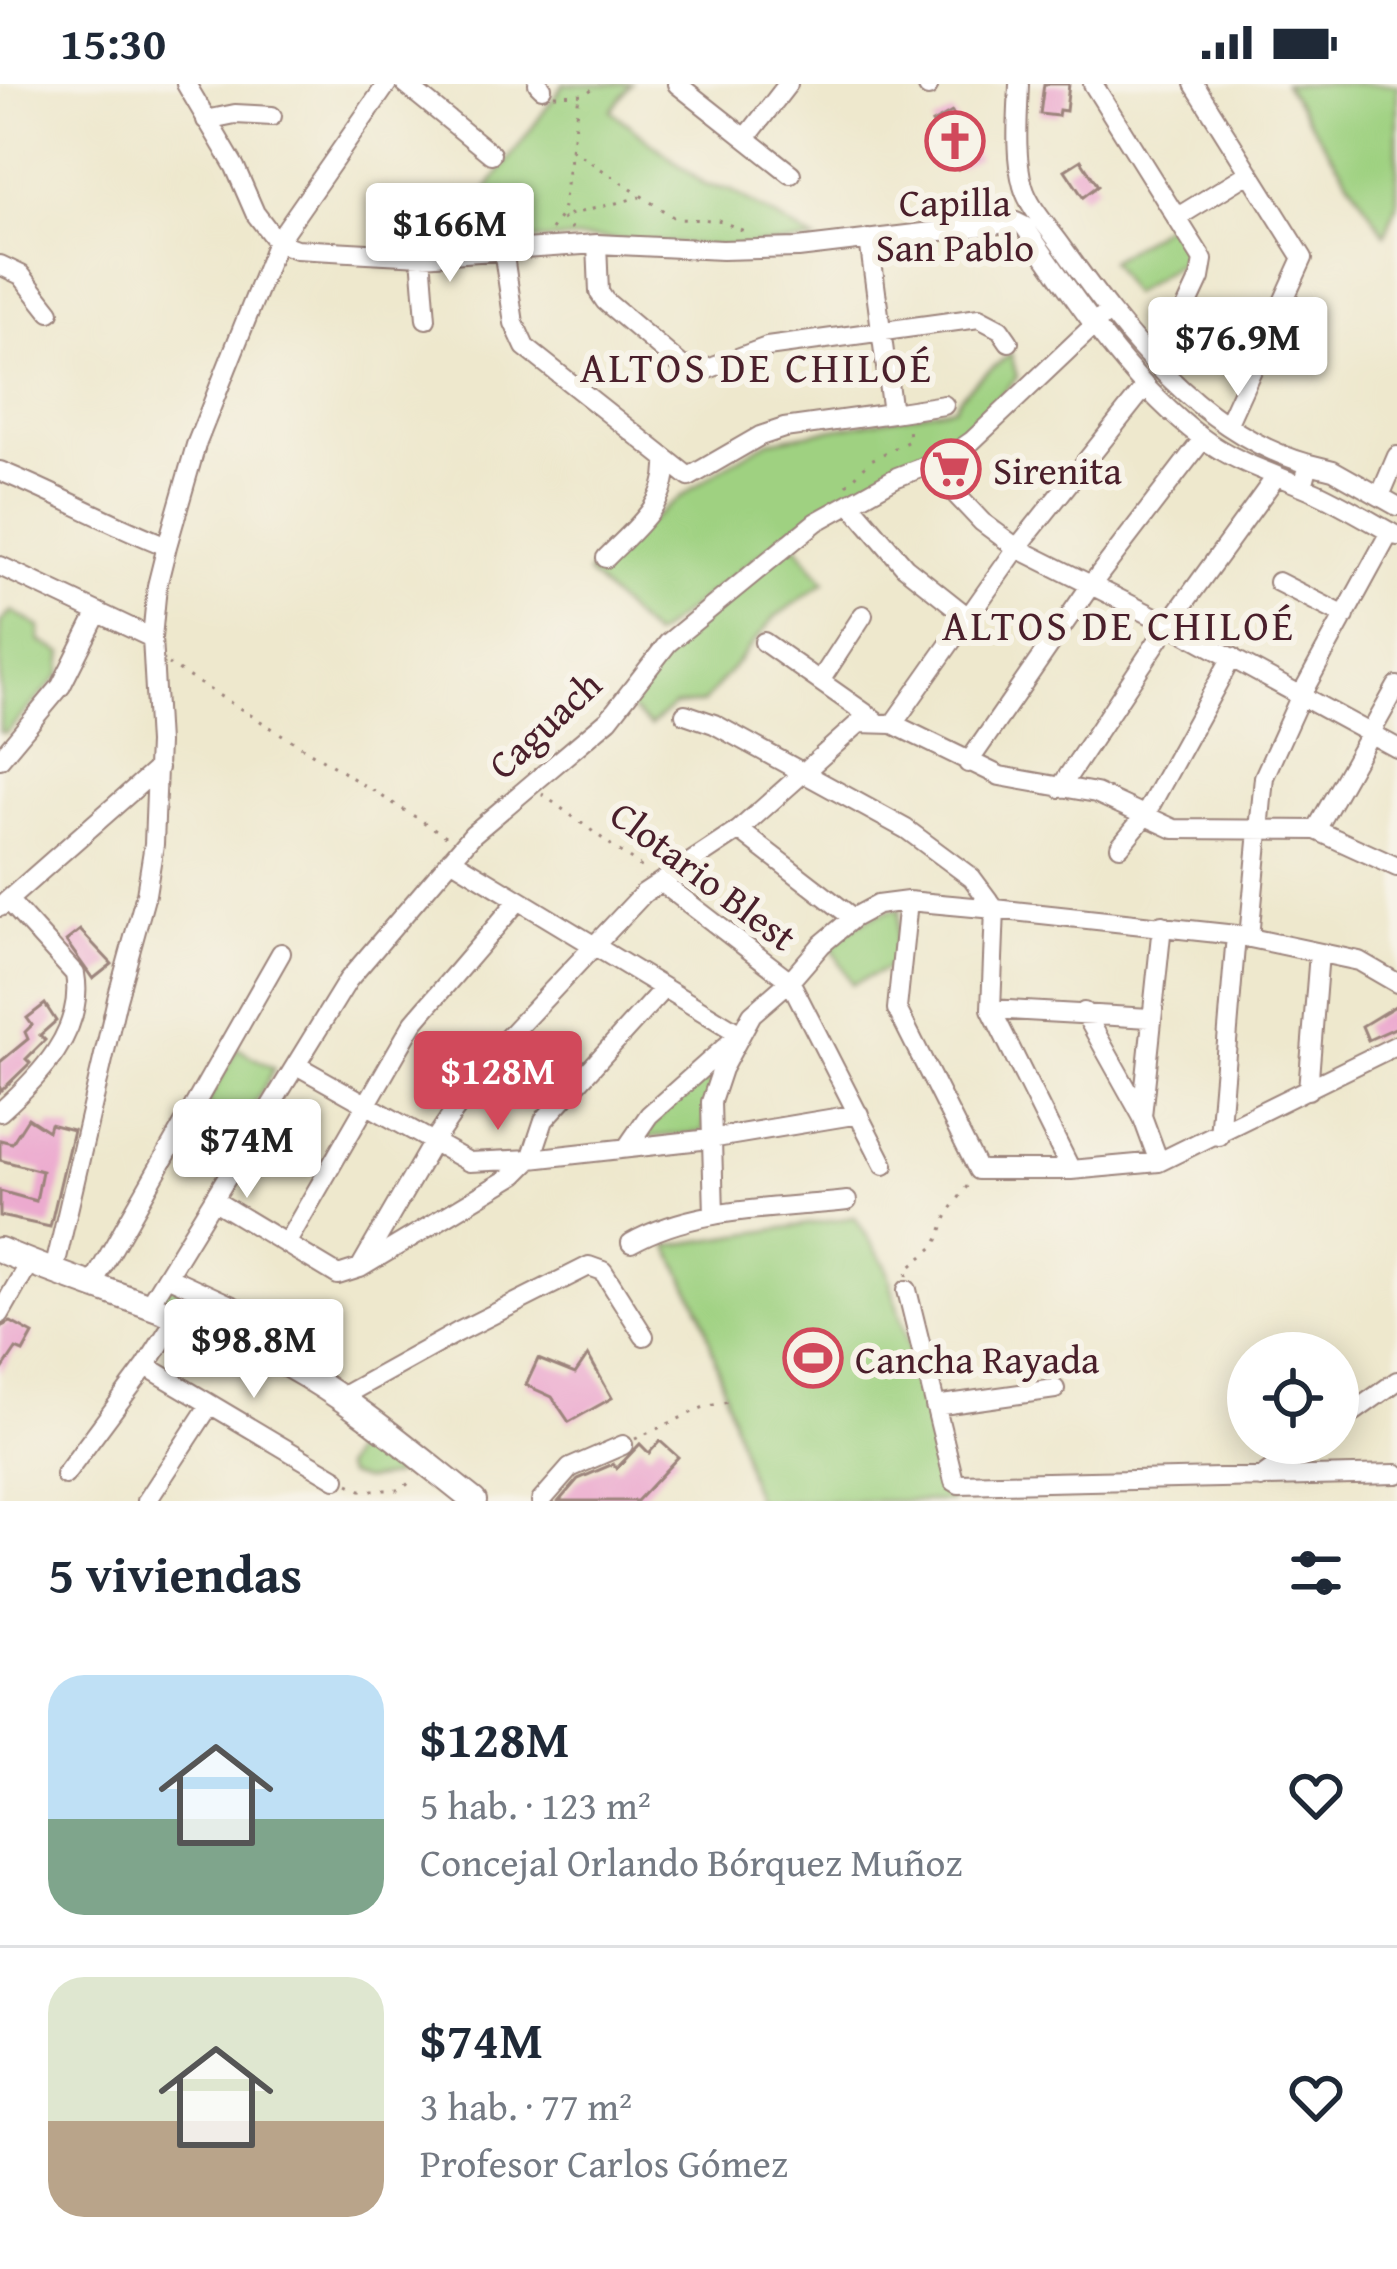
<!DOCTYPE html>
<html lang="es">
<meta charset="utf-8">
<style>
:root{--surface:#fff;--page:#f2f2f3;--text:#1f2937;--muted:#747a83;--line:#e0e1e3;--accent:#d1495b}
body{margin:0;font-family:"Gentium Book Plus",serif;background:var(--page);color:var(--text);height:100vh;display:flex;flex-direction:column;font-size:45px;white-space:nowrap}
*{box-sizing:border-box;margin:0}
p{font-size:39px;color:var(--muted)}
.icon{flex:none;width:66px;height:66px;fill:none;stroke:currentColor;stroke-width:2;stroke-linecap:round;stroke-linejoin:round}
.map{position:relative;height:1417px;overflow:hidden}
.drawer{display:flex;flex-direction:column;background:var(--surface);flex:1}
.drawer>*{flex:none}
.fabs{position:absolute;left:1227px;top:1248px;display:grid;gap:24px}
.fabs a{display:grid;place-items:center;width:132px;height:132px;border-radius:50%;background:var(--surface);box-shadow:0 6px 30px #0003;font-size:60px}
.price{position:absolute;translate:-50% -102px;padding:0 27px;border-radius:12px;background:#fff;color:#222;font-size:39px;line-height:78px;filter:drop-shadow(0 3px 6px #0008)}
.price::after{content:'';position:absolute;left:50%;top:72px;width:36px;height:27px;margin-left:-18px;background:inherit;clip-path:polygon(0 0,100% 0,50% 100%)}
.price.selected{background:var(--accent);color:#fff}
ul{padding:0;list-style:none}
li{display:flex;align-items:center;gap:36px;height:300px;padding:0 48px}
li+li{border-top:3px solid var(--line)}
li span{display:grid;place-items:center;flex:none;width:336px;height:240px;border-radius:36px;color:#555}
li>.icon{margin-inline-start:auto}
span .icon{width:144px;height:144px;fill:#fffc;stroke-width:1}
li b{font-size:51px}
h2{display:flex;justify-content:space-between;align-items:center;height:144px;padding:0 48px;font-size:51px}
.status{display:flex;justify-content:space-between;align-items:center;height:84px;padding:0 60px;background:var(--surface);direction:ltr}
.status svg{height:33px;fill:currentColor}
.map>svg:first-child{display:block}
.green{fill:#9fd181;stroke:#747856;stroke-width:3}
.building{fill:#ecaacf}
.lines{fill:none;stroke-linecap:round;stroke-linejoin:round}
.minor-casing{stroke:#9c847c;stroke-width:22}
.major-casing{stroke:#9c847c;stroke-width:28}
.path{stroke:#9c847c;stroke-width:3;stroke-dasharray:3 9;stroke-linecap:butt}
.minor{stroke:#fff;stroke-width:18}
.major{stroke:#fff;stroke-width:24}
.labels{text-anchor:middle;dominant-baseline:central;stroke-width:12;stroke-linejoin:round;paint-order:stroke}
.poi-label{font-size:39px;fill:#4a1f2b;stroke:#f7f3e8;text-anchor:start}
.street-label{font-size:39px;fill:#4a1f2b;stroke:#f7f3e8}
.neighbourhood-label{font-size:42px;letter-spacing:3px;fill:#4a1f2b;stroke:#f7f3e8}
</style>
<div class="status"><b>15:30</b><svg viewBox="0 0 49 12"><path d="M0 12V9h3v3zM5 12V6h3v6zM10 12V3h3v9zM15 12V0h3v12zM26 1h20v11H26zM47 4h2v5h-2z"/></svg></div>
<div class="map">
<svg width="1397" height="1417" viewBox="0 0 1397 1417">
<rect width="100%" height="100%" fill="#f7f3e8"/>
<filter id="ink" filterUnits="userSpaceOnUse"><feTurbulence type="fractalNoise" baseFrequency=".00833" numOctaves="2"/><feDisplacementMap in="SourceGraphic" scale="24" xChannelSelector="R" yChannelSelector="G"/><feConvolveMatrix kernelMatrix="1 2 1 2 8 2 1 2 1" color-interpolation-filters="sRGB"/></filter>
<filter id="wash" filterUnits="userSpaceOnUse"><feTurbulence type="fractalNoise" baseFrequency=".004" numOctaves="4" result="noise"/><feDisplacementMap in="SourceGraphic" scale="48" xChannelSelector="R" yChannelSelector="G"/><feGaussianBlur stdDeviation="2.7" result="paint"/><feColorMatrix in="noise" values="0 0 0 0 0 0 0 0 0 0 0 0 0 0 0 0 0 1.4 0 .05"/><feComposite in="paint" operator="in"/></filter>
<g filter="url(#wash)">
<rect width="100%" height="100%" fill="#eee8cd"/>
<path class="green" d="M564,0H631L611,27L705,101L730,106L815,157L725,163L593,154L448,159Z
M1284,0H1397V119L1385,150Z
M1169,139L1190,172L1131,210L1110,177Z
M1011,270L1017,293L971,344L803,438L653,553L587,489C644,441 703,391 769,357L954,323C965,301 991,286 1011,270Z
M793,457L825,498L775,533L703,619L673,622L650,642L622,617L642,588Z
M12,527L40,543V557L63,569L60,591L6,649L0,648V539Z
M900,825L893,882L852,900L831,862C853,842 870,829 900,825Z
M237,964L274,985L242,1042L206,1021Z
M717,978L703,1048L640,1054L644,1047Z
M855,1133L886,1182L951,1417H756L702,1230L668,1162Z
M169,1199L283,1249L289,1277L155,1221Z
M363,1347L401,1382L393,1392L363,1396L347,1391L343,1384Z"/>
<g id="blocks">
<path class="building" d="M1044,0H1069L1066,27L1059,26L1058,32L1040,30Z
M952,28L978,74L958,85L932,39Z
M1081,76L1098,102L1083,113L1065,86Z
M80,846L112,880L93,895L66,857Z
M45,920L56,937L40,951L45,956L26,975L30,979L0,1008V978L28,955L25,948L32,941L27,934Z
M1397,921V943L1368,956L1362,942Z
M28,1034L48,1047L50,1040L73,1046L50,1143L0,1132V1107L36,1117L42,1087L0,1076V1056L12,1059Z
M11,1238L33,1250L23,1268L16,1265L0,1289V1243Z
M588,1271L612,1314L569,1338L552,1313L526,1301L538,1275L575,1290Z
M660,1357L678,1373L637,1417H559L578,1395L613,1380L617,1384L640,1360L649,1369Z"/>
</g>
</g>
<g filter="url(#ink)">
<use href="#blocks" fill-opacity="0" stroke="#9c847c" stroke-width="3"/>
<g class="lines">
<g class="minor-casing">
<path id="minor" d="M186,0L235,83L255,129L277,158
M405,0L491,70
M538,0L542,4
M677,0L791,90
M1019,0C1018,32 1014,70 1023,102C1029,124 1050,145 1063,164C1125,251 1201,350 1309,380L1303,402
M1093,0L1203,176L1200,194L1159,282
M1194,0L1303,174L1227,341
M928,3V0
M206,36L235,30L272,32
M746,54L788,0
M1176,134L1249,89
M277,158L296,165L421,172L597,160L722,166L798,164L1016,138L1024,142C1076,216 1128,298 1201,353C1235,379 1278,391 1316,408C1344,421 1370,437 1397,452
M597,160L599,208L605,217L682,282L708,285L767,263L979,234L1000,245L1009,258
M503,165L514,239L525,263L689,393L760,352L784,344L892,329L869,155
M421,172L426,235
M0,181L21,191L50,228
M892,329L944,321
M1309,380L1333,386L1397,422
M928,381L982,438L1017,464L1169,540L1397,664
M0,387C57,410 110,440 167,462
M1380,412L1397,372
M850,419L905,483L968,533
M606,474C633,446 668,421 666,378
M0,482L152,554
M1278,498L1345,532
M764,558L875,636
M820,597L863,531
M685,630L714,640L906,745L972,794L995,825L991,925L1071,1086
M893,640L1017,464L1146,302
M0,675L61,602L98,528
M968,679L1091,501L1203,355
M1060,704L1169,540L1275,394
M739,746L853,834
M1316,746L1397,602
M1120,762L1144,733L1232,573
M451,775L740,950L649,1031L627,1063
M661,798L790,897L884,1081
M908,817L897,925L978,1086H1071L1159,1078L1397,961
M0,823L158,684
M1249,854L1264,693L1301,611L1390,448
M991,925L1150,934
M1084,928L1142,1032L1159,1078
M298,982L469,1078L531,1075L710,1055L859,1030
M1308,1006L1319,869
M0,1028C39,993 85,947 75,890L8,816
M1142,1032L1162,841
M1219,1052L1236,851
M215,1117L338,1191L360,1184L516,1090L531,1075L544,1036L664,904
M714,1131L711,1018L722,985L752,930L790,897L822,860L853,834L877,821L908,817L995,825L1236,851L1359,877L1397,899
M631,1159C694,1123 776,1125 847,1117
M286,1160L414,938L518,817
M360,1184L433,1058L498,964L644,809L739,746L859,639L893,640L1000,692L1096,709L1174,745L1316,746L1397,783
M54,1187L117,915L146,810L154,760L158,659L152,554L157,502L167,462L196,361L277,158L387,0
M167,1192L287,1247L294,1284
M92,1201L281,869
M907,1206L954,1397L959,1400L1397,1390
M148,1222L348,896L473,750L609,635L668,559L816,438L897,393L949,373L972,357L1108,228
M0,1230L29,1179
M146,1282L336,1395
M341,1313L458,1248L589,1182L603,1187L644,1252
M935,1322L1055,1305
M1338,1339L1397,1297
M65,1391L146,1282L177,1233
M1261,1394L1310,1359
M147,1417L209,1322
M541,1417L570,1384L623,1361"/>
</g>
<g class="major-casing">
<path id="major" d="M0,1166C95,1207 198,1232 289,1282C356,1319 414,1370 474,1417"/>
</g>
<path class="path" d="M554,11L585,10L599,0
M571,65L676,135L718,136L749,149
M572,145L561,133L640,113
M551,146L562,129L579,11
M847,401L871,376L909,357L908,342
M168,580L451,755
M542,710L645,786
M907,1192L908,1185L936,1161L949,1128L970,1098
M635,1355L704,1323L728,1318
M349,1400L361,1406H401L412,1396"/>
<use href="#minor" class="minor"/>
<use href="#major" class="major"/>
</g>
</g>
<defs>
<g id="church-ring" transform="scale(3)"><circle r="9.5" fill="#f7f3e8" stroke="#d1495b" stroke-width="1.5"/><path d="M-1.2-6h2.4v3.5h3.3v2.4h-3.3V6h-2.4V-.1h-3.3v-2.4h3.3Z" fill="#d1495b"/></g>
<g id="supermarket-ring" transform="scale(3)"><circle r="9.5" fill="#f7f3e8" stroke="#d1495b" stroke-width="1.5"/><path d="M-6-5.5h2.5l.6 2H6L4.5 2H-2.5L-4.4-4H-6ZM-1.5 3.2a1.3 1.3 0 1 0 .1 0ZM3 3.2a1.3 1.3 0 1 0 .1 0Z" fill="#d1495b"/></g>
<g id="stadium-ring" transform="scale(3)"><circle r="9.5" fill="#f7f3e8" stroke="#d1495b" stroke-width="1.5"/><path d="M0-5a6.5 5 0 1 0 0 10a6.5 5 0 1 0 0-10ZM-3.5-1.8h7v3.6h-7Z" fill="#d1495b"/></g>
</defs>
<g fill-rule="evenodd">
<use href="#church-ring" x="955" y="57"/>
<use href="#supermarket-ring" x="951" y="385"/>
<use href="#stadium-ring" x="813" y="1274"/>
</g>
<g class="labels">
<g class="poi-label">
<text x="955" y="117" text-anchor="middle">Capilla<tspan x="955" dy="45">San Pablo</tspan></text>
<text x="993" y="385">Sirenita</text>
<text x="855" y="1274">Cancha Rayada</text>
</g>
<g class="street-label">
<text transform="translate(544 640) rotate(-43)">Caguach</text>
<text transform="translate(704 791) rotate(37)">Clotario Blest</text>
</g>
<g class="neighbourhood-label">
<text x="757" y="282">ALTOS DE CHILOÉ</text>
<text x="1119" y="540">ALTOS DE CHILOÉ</text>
</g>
</g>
</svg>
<div class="fabs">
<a><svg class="icon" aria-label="locate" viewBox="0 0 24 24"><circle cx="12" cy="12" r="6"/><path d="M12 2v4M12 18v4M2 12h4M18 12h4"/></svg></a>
</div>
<b class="price" style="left:450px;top:201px">$166M</b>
<b class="price" style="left:1238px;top:315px">$76.9M</b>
<b class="price selected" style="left:498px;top:1049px">$128M</b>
<b class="price" style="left:247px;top:1117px">$74M</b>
<b class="price" style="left:254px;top:1317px">$98.8M</b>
</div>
<section class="drawer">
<h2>5 viviendas<svg class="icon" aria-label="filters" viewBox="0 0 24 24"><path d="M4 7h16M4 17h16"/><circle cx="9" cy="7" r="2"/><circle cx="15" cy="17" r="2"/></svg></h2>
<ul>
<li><span style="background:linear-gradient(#bfe0f5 60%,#7fa58c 0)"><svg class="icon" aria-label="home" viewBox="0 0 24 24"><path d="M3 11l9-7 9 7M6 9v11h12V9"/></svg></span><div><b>$128M</b><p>5 hab. · 123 m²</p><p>Concejal Orlando Bórquez Muñoz</p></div><svg class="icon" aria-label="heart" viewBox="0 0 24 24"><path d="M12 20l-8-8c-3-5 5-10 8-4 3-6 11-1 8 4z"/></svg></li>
<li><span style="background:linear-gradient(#dfe7d0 60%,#b9a48a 0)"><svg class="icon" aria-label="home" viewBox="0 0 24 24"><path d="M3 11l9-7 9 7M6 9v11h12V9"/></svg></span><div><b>$74M</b><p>3 hab. · 77 m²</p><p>Profesor Carlos Gómez</p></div><svg class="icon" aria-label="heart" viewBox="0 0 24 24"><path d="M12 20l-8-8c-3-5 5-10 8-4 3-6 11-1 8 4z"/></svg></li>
</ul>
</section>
